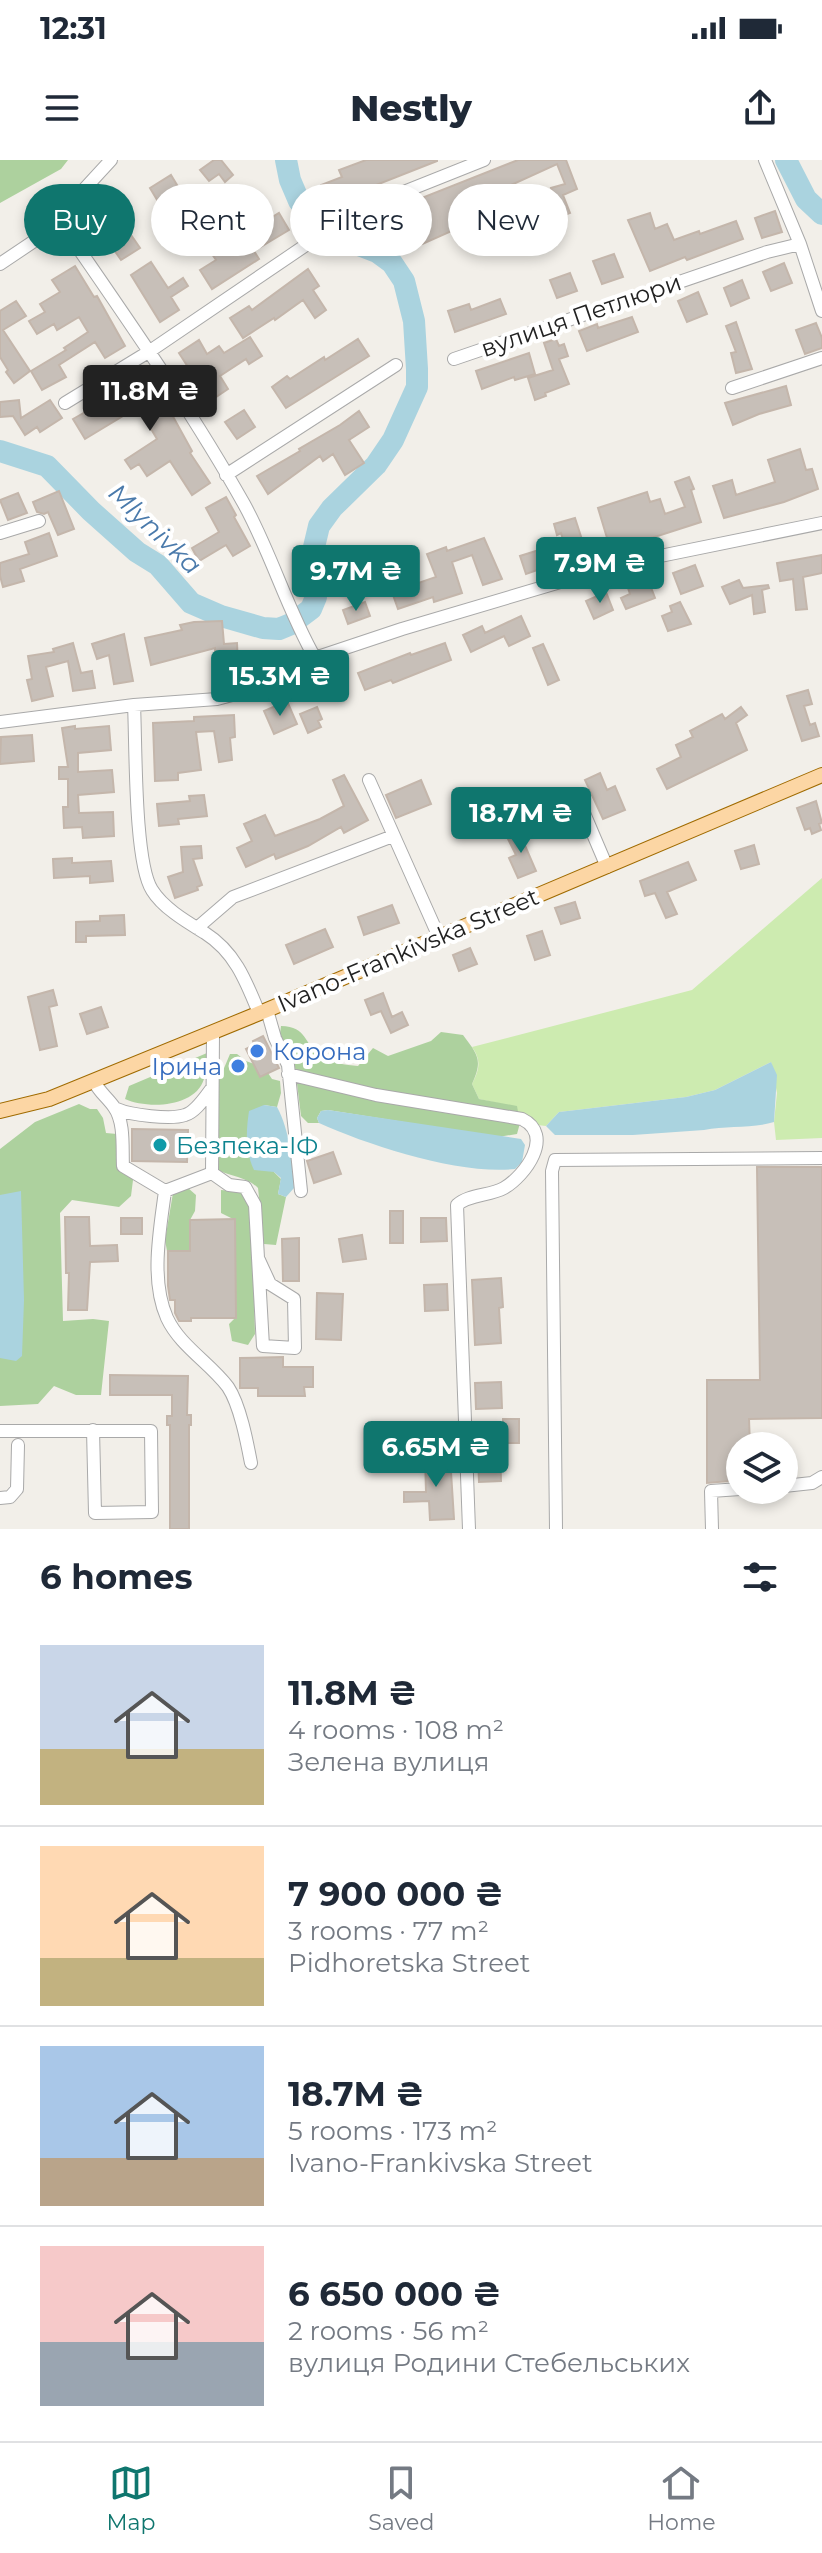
<!DOCTYPE html>
<meta charset="utf-8">
<style>
:root{--surface:#fff;--page:#f6f6f7;--text:#1f2937;--muted:#747a83;--line:#e0e1e3;--accent:#0f766e}
body{margin:0;font-family:Montserrat,sans-serif;background:var(--page);color:var(--text);height:100vh;display:flex;flex-direction:column;font-size:30px;white-space:nowrap}
*{box-sizing:border-box;margin:0}
p{font-size:26px;color:var(--muted)}
.icon{flex:none;width:44px;height:44px;fill:none;stroke:currentColor;stroke-width:2;stroke-linecap:round;stroke-linejoin:round}
.map{position:relative;height:1369px;overflow:hidden}
.side{display:flex;flex-direction:column;background:var(--surface);flex:1}
.side>*{flex:none}
.guide{position:absolute;left:24px;top:24px;width:774px;height:72px;display:flex;gap:16px}
.controls{position:absolute;left:726px;top:1272px;display:grid;gap:16px}
.controls a{display:grid;place-items:center;width:72px;height:72px;border-radius:50%;background:var(--surface);box-shadow:0 4px 12px #0003;font-size:40px}
.price{position:absolute;translate:-50% -68px;padding:0 18px;border-radius:8px;background:var(--accent);color:#fff;font-size:26px;line-height:52px;filter:drop-shadow(0 2px 4px #0008)}
.price::after{content:'';position:absolute;left:50%;top:48px;width:24px;height:18px;margin-left:-12px;background:inherit;clip-path:polygon(0 0,100% 0,50% 100%)}
.price.on{background:#222;color:#fff}
ul{padding:0;list-style:none}
li{display:flex;align-items:center;gap:24px;height:200px;padding:0 40px}
li+li{border-top:2px solid var(--line)}
li span{display:grid;place-items:center;flex:none;width:224px;height:160px;border-radius:0px;color:#555}
li>.icon{margin-inline-start:auto}
span .icon{width:96px;height:96px;fill:#fffc;stroke-width:1}
li b{font-size:34px}
h2{display:flex;justify-content:space-between;align-items:center;height:96px;padding:0 40px;font-size:34px}
.chip{padding:0 28px;border-radius:36px;background:var(--surface);box-shadow:0 4px 12px #0003;font-size:28px;line-height:72px}
.chip.on{background:var(--accent);color:#fff}
.status{display:flex;justify-content:space-between;align-items:center;height:56px;padding:0 40px;background:var(--surface);direction:ltr}
.status svg{height:22px;fill:currentColor}
header{display:flex;justify-content:space-between;align-items:center;height:104px;padding:0 40px;background:var(--surface);font-size:36px;font-weight:800}
.dock{display:flex;justify-content:space-around;align-items:center;height:112px;border-top:2px solid var(--line);background:var(--surface);font-size:22px;color:var(--muted)}
.dock a{display:grid;justify-items:center;gap:4px}
.dock .on{color:var(--accent)}
.map>svg:first-child{display:block}
.grass{fill:#cdebb0}
.forest{fill:#add19e}
.water{fill:#aad3df}
.lines{fill:none;stroke-linecap:round;stroke-linejoin:round}
.river{stroke:#aad3df;stroke-width:22}
.building{fill:#c7bfb8;stroke:#c4b6ab;stroke-width:2}
.minor-casing{stroke:#a9a9a9;stroke-width:14}
.major-casing{stroke:#a06b00;stroke-width:16}
.minor{stroke:#fff;stroke-width:12}
.major{stroke:#fcd6a4;stroke-width:14}
.shop-dot{fill:#3f7fe0;stroke:#fff;stroke-width:3}
.culture-dot{fill:#0f9aa8;stroke:#fff;stroke-width:3}
.labels{text-anchor:middle;dominant-baseline:central;stroke-width:8;stroke-linejoin:round;paint-order:stroke}
.street-label{font-size:24px;fill:#222;stroke:#fff}
.shop-label{font-size:24px;fill:#366cbe;stroke:#fff;text-anchor:start}
.culture-label{font-size:24px;fill:#0d838f;stroke:#fff;text-anchor:start}
.water-label{font-size:26px;font-style:italic;fill:#4a7aab;stroke:#fff}
</style>
<div class="status"><b>12:31</b><svg viewBox="0 0 49 12"><path d="M0 12V9h3v3zM5 12V6h3v6zM10 12V3h3v9zM15 12V0h3v12zM26 1h20v11H26zM47 4h2v5h-2z"/></svg></div>
<header><svg class="icon" aria-label="menu" viewBox="0 0 24 24"><path d="M4 6h16M4 12h16M4 18h16"/></svg>Nestly<svg class="icon" aria-label="share" viewBox="0 0 24 24"><path d="M12 15V3M7 8l5-5 5 5M5 13v7h14v-7"/></svg></header>
<div class="map">
<svg width="822" height="1369" viewBox="0 0 822 1369">
<rect width="100%" height="100%" fill="#f2efe9"/>
<path class="grass" d="M822,718V978L776,980L774,962L777,933L771,902L715,930L686,937L559,952L546,966L520,963L516,947L479,939L472,924C479,910 482,901 472,887L692,830Z"/>
<path class="forest" d="M0,0H68L61,9L0,43Z
M281,866C308,867 303,883 320,896C330,903 346,905 358,906L373,888L388,896L431,881L441,872L463,875C478,895 483,900 472,924L479,939L517,946L520,963L517,974L498,977L328,950L321,951L317,958L319,963H308L301,956L295,907L280,874Z
M207,893C205,901 206,911 204,919C195,948 147,949 125,939L129,926Z
M230,894H237L246,901L254,904L260,917L268,913L272,919L280,921L281,933L277,947L264,945L274,1012L281,1019L278,1034L286,1037L276,1085L264,1084L258,1028C247,1017 232,1017 218,1010L219,920Z
M79,944L90,949H97L103,958L106,973L117,974L133,1020L131,1036L119,1047L72,1040L60,1053L63,1161L93,1159L109,1161L101,1235H76L54,1226L38,1244L0,1246V989L35,962Z
M188,1028L196,1035L195,1051L190,1060V1091H167L165,1080L173,1033Z
M221,1030L243,1032L252,1049L255,1174L248,1185L232,1181L229,1164L236,1157L235,1060L221,1053Z"/>
<path class="water" d="M771,902L777,915L774,962C751,969 727,965 704,970L633,975H555L546,966L559,952L686,937L715,930Z
M264,945L277,947C290,971 292,1001 294,1028L286,1037L278,1034L281,1018L274,1012L254,1010C245,991 246,971 249,951Z
M328,950L521,979L525,985L522,1002L515,1009C460,1015 370,986 319,963L317,958L321,951Z
M21,1031L24,1140L22,1196L16,1201L0,1198V1035Z"/>
<g class="lines">
<path class="river" d="M786,0L806,39L822,54
M0,291L47,306L91,351L137,392L158,405L191,443L221,456L263,468L279,469L291,464L311,449L316,437L314,387L319,366L332,348L376,305L393,280L417,227V209L414,161L404,121L392,103L377,92L333,75L318,64L299,41L290,20L286,0"/>
</g>
<path class="building" d="M214,0H221L233,15L225,22L219,14L209,21L200,10Z
M366,0H437V1L328,44L321,25L342,17L339,10Z
M518,0H566L577,29L563,35L570,53L562,56L551,28L565,24L557,4L511,25L521,49L504,56L494,32L470,41L479,63L459,71L458,68L418,86L412,73L419,69L409,43Z
M171,15L180,30L159,43L150,28Z
M775,51L782,72L762,78L755,58Z
M279,53L289,70L254,91L259,99L212,129L200,110L216,100L204,82L212,77L223,95L243,83L240,77Z
M650,53L655,69L667,64L674,80L699,71L700,74L736,61L743,79L687,100L685,97L650,111L628,60Z
M129,72L140,88L121,100L110,84Z
M614,94L623,117L602,124L593,101Z
M151,102L168,128L183,118L188,126L171,137L179,150L160,162L131,115Z
M784,103L792,123L771,131L763,112Z
M75,106L94,137L97,136L125,186L105,198L95,182L59,205L66,217L42,230L31,211L66,190L64,188L88,172L79,157L57,170L54,164L37,174L29,161L45,152L40,144L60,132L52,120Z
M308,109L319,126L313,130L326,150L315,158L303,140L275,160L274,158L243,178L230,158L249,146L252,150Z
M570,113L577,131L557,138L550,120Z
M742,120L749,138L731,146L724,128Z
M698,132L707,154L687,162L678,141Z
M500,139L506,154L455,172L448,151L469,144L471,150Z
M16,141L26,156L3,170L30,211L14,223L6,212L8,210L0,197V151Z
M632,157L638,172L587,191L579,171L597,164L598,168Z
M736,162L752,209L736,213L731,193L736,192L726,166Z
M816,163L822,178V188L805,194L796,170Z
M250,177L262,196L249,204L246,199L220,216L228,229L210,241L179,193L199,180L207,194L219,186L224,193Z
M358,179L369,196L286,248L272,227L287,216L290,219L324,197L325,200Z
M556,179L559,186L564,184L568,196L559,199L569,224L545,233L546,236L535,240L528,218L553,210L544,183Z
M529,193L535,214L515,220L514,217L482,229L476,211Z
M142,211L162,243L165,242L192,291L190,293L210,323L192,335L170,301L147,316L139,304L131,309L125,300L157,279L138,247L85,279L73,259L94,247L99,255L132,235L124,222Z
M786,226L791,245L759,254L733,265L725,243Z
M19,240L21,258L50,240L62,258L40,272L37,267L25,275L13,256L0,257V242Z
M244,250L255,267L237,279L225,262Z
M359,251L369,267L349,280L364,303L345,315L333,294L323,301L320,296L268,334L257,316L300,291L299,289L340,265Z
M800,289L806,310L812,309L818,329L784,342L724,358L713,326L732,320L736,335L775,322L768,300Z
M689,317L694,329L691,330L701,362L611,391L598,348L647,332L650,342L660,339L665,354L685,347L675,322Z
M59,331L74,369L58,375L48,352L44,354L37,352L33,342Z
M18,333L27,353L8,360L0,340Z
M226,337L236,355L234,357L250,386L233,396L226,385L199,401L192,388L219,372L206,348Z
M575,358L587,395L569,400L561,373L557,375L554,364Z
M49,373L57,396L20,409L24,421L3,427L0,416V403L29,394L25,382Z
M484,378L502,419L483,425L472,395L452,402L462,433L434,442L433,437L398,449L392,432L436,417L427,394L446,387L447,391Z
M539,390L546,407L526,414L520,396Z
M822,395V413L803,417L807,449L796,450L793,419L780,421L777,403Z
M695,405L703,426L681,434L673,413Z
M647,417L655,438L626,449L621,438L630,434L627,425Z
M739,420L743,428L768,425L769,428L762,430L765,452L754,454L752,435L730,444L722,427Z
M606,432L613,450L594,459L586,441Z
M365,442L370,456L348,464L343,450Z
M680,442L691,464L668,471L662,456L672,452L670,446Z
M521,456L530,476L509,486L504,476L471,492L463,475L482,466L485,473Z
M222,461L224,484L237,483L238,505L215,506V488L151,505L145,478L182,470L180,465L194,462Z
M124,474L133,521L114,524L109,495L97,499L92,484Z
M73,483L81,513L92,511L95,528L73,531L68,501L46,507L53,536L32,541L27,520L32,519L28,496L54,492L53,489Z
M445,483L451,500L393,523L391,520L365,530L358,513L410,493L411,495Z
M543,484L559,520L548,525L533,488Z
M808,530L812,544L804,546L810,565L815,563L819,576L802,581L787,536Z
M287,541L297,564L274,574L264,551Z
M317,547L322,559L318,561L321,567L308,573L300,554Z
M741,547L747,555L736,563L747,590L667,629L657,609L681,597L676,585L693,577L690,571L722,554L725,559Z
M234,555L235,577L230,578L232,600L219,602L214,571L196,572L201,610L178,613V620L155,621L153,563L194,561V557Z
M75,566V569L109,566L111,590L78,593V612L112,610L114,632L78,635L79,653L113,652L114,676L83,678L82,667L64,668L63,647H68V619H59V607H68L62,568Z
M32,575L34,601L0,604L1,577Z
M600,613L607,630L615,626L625,650L603,659L585,620Z
M344,615L368,660L344,673L341,667L308,686L276,699L274,694L246,707L237,688L252,681L244,664L265,655L275,676L320,659L344,646L333,620Z
M421,620L431,644L396,658L386,635Z
M204,635L207,656L178,659L179,664L159,666L157,644L190,641L189,636Z
M816,641L822,663L819,664L821,670L812,674L810,668L805,670L797,648Z
M521,669L526,679L523,681L536,711L518,718L509,698L516,695L507,677Z
M754,685L759,704L741,709L735,691Z
M201,686L202,698L193,699L202,725L197,727L198,730L175,738L168,717L183,712L181,687Z
M72,698V703L111,701L113,721L90,723V716L54,718L53,699Z
M688,702L696,720L667,732L677,754L666,758L655,733L645,736L640,721Z
M575,742L580,758L561,764L555,748Z
M392,745L399,763L364,775L358,757Z
M124,755L125,775L86,776V782H76V762L100,761V756Z
M325,769L333,787L294,804L286,785Z
M542,771L550,795L535,800L527,776Z
M470,788L477,804L459,811L453,795Z
M53,830L57,845L49,847L57,886L40,890L28,837Z
M383,833L392,857L402,852L408,865L391,873L381,851L371,855L365,840Z
M101,847L108,867L87,874L80,854Z
M263,876L279,908L260,917L246,889L254,885L253,881Z
M132,969L188,970L187,1002L132,1001Z
M333,992L341,1014L314,1023L307,1001Z
M757,1007H822V1258L749,1259L750,1286H740V1320L707,1323V1220H760Z
M390,1051H403V1083H390Z
M65,1057H89L90,1086L117,1085L118,1101L90,1102L87,1150H68L69,1113H66Z
M121,1058H142V1074H121Z
M421,1058H446L447,1081L421,1082Z
M235,1059L236,1158H191V1161H179L175,1153V1140H170L168,1126V1091H190V1060Z
M362,1075L366,1099L343,1102L339,1079Z
M299,1078V1121H283L282,1079Z
M501,1118L503,1147L499,1148L501,1183L475,1185L472,1120Z
M447,1124L448,1150L425,1151L424,1125Z
M317,1133L343,1134L341,1180L316,1179Z
M283,1197V1207H313V1227H304L305,1236H258V1228H240V1198Z
M110,1215L188,1216L187,1255H191V1265H189V1369H170V1265H167V1256H172V1235H110Z
M501,1222L502,1248L476,1249L475,1223Z
M503,1259H519V1283H500L501,1321L479,1322L477,1267L503,1266Z
M450,1296L454,1359L430,1360L429,1341L404,1342V1332H426L425,1297Z"/>
<g class="lines">
<g class="minor-casing">
<path id="minor" d="M765,0L800,84L822,151
M61,63C124,155 189,246 244,344C271,393 287,449 315,498
M0,104L61,63L65,50L111,0
M454,199L767,92L800,84
M732,228L822,198
M65,243L150,191L356,51L484,0
M226,315L396,205
M0,373L39,361
M134,545C136,583 134,702 152,730C163,748 187,762 205,773C235,792 246,821 259,853
M0,562L134,545L217,539L281,522L315,498L402,469L621,404L822,363
M369,620L439,777
M581,646L607,707
M197,768L233,737L393,676
M267,850L275,878L288,905L301,1031
M213,872L212,1013L165,1031C160,1070 150,1120 167,1158C180,1186 210,1203 228,1227C240,1245 247,1282 251,1303
M288,914L376,935L522,959C555,975 525,1016 504,1028C490,1036 469,1034 457,1045L469,1369
M94,921C99,932 107,937 114,947C125,962 122,988 123,1006L165,1031
M117,949C130,955 171,960 185,955C196,952 205,937 212,928
M212,1013L229,1025L245,1027L255,1045L263,1186L295,1188L294,1139L270,1124L258,1098
M0,1271H151L152,1352L95,1353L93,1270
M784,1326L812,1323L822,1317
M0,1338L10,1337L17,1329L18,1285
M556,1369L552,1011L555,1000L822,998
M712,1369L711,1331L740,1329"/>
</g>
<g class="major-casing">
<path id="major" d="M0,951L49,939L76,928L267,850L822,615"/>
</g>
<use href="#minor" class="minor"/>
<use href="#major" class="major"/>
</g>
<g class="shop-dot">
<circle cx="257" cy="891" r="8"/>
<circle cx="238" cy="906" r="8"/>
</g>
<circle class="culture-dot" cx="160" cy="985" r="8"/>
<g class="labels">
<g class="street-label">
<text transform="translate(581 155) rotate(-19)">вулиця Петлюри</text>
<text transform="translate(408 790) rotate(-23)">Ivano-Frankivska Street</text>
</g>
<g class="shop-label">
<text x="273" y="891">Корона</text>
<text x="222" y="906" text-anchor="end">Ірина</text>
</g>
<g class="culture-label">
<text x="176" y="985">Безпека-ІФ</text>
</g>
<g class="water-label">
<text transform="translate(155 369) rotate(44)">Mlynivka</text>
</g>
</g>
</svg>
<div class="controls">
<a><svg class="icon" aria-label="layers" viewBox="0 0 24 24"><path d="M12 4l9 5-9 5-9-5zM3 14l9 5 9-5"/></svg></a>
</div>
<b class="price on" style="left:150px;top:273px">11.8M ₴</b>
<b class="price" style="left:600px;top:445px">7.9M ₴</b>
<b class="price" style="left:356px;top:453px">9.7M ₴</b>
<b class="price" style="left:280px;top:558px">15.3M ₴</b>
<b class="price" style="left:521px;top:695px">18.7M ₴</b>
<b class="price" style="left:436px;top:1329px">6.65M ₴</b>
<div class="guide">
<a class="chip on">Buy</a>
<a class="chip">Rent</a>
<a class="chip">Filters</a>
<a class="chip">New</a>
</div>
</div>
<section class="side">
<h2>6 homes<svg class="icon" aria-label="filters" viewBox="0 0 24 24"><path d="M4 7h16M4 17h16"/><circle cx="9" cy="7" r="2"/><circle cx="15" cy="17" r="2"/></svg></h2>
<ul>
<li><span style="background:linear-gradient(#c9d6e8 65%,#c2b280 0)"><svg class="icon" aria-label="home" viewBox="0 0 24 24"><path d="M3 11l9-7 9 7M6 9v11h12V9"/></svg></span><div><b>11.8M ₴</b><p>4 rooms · 108 m²</p><p>Зелена вулиця</p></div></li>
<li><span style="background:linear-gradient(#ffd9b3 70%,#c2b280 0)"><svg class="icon" aria-label="home" viewBox="0 0 24 24"><path d="M3 11l9-7 9 7M6 9v11h12V9"/></svg></span><div><b>7 900 000 ₴</b><p>3 rooms · 77 m²</p><p>Pidhoretska Street</p></div></li>
<li><span style="background:linear-gradient(#a9c7e8 70%,#b9a48a 0)"><svg class="icon" aria-label="home" viewBox="0 0 24 24"><path d="M3 11l9-7 9 7M6 9v11h12V9"/></svg></span><div><b>18.7M ₴</b><p>5 rooms · 173 m²</p><p>Ivano-Frankivska Street</p></div></li>
<li><span style="background:linear-gradient(#f6c9c9 60%,#9aa5b1 0)"><svg class="icon" aria-label="home" viewBox="0 0 24 24"><path d="M3 11l9-7 9 7M6 9v11h12V9"/></svg></span><div><b>6 650 000 ₴</b><p>2 rooms · 56 m²</p><p>вулиця Родини Стебельських</p></div></li>
</ul>
</section>
<nav class="dock">
<a class="on"><svg class="icon" aria-label="map" viewBox="0 0 24 24"><path d="M3 6l6-2 6 2 6-2v14l-6 2-6-2-6 2zM9 4v14M15 6v14"/></svg>Map</a>
<a><svg class="icon" aria-label="saved" viewBox="0 0 24 24"><path d="M7 4h10v16l-5-4-5 4z"/></svg>Saved</a>
<a><svg class="icon" aria-label="home" viewBox="0 0 24 24"><path d="M3 11l9-7 9 7M6 9v11h12V9"/></svg>Home</a>
</nav>
